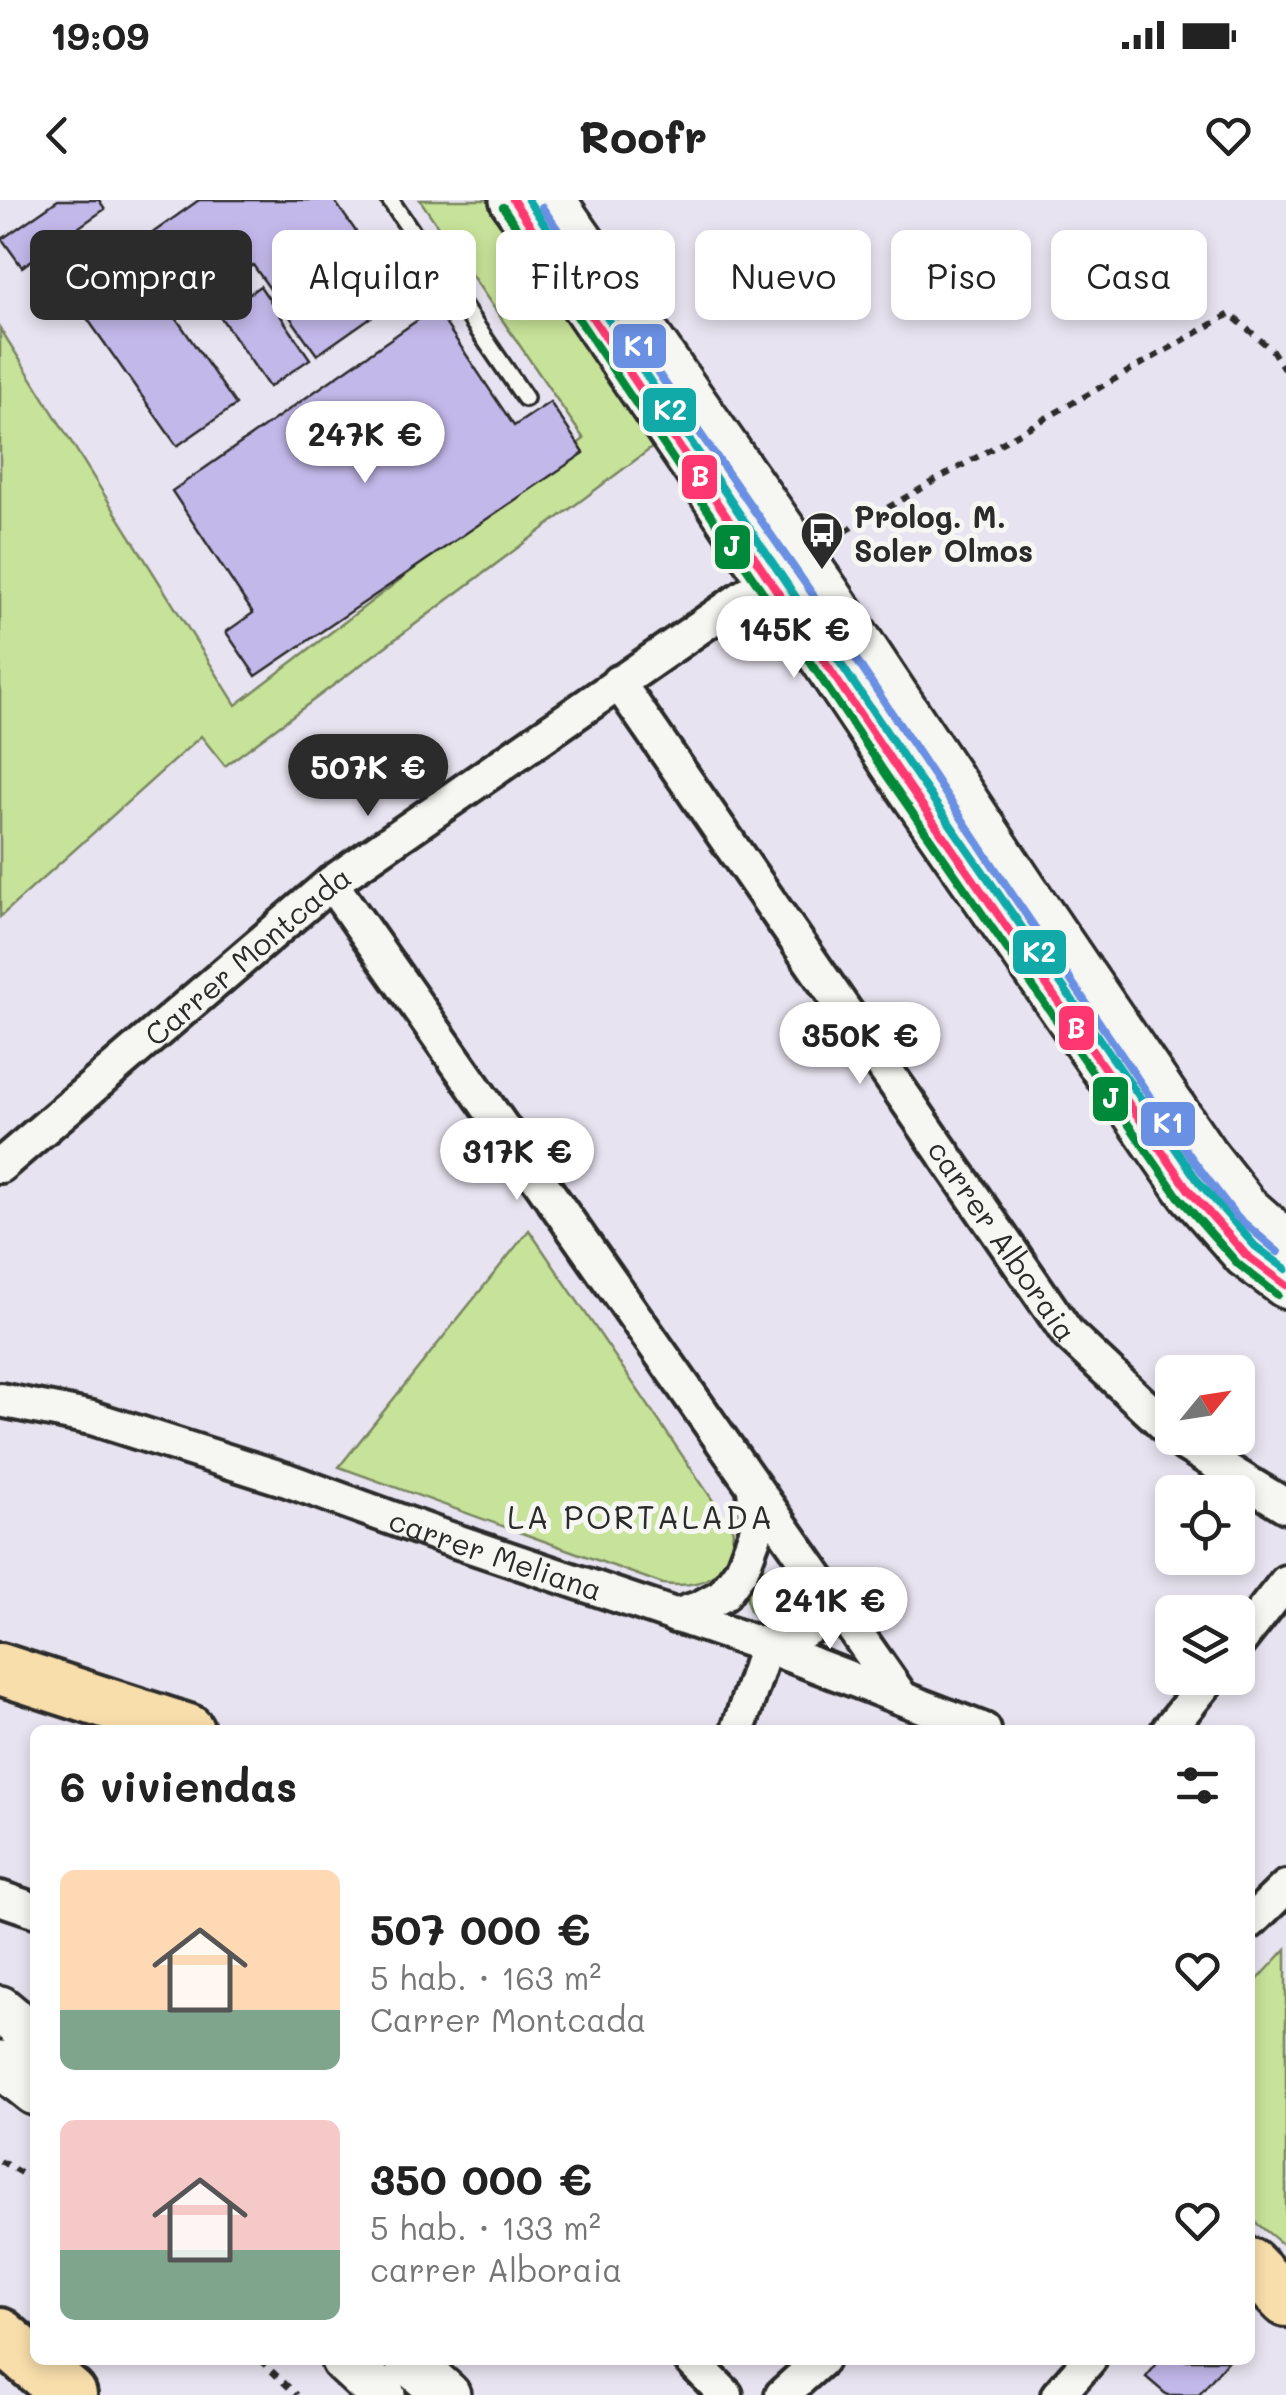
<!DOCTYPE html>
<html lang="es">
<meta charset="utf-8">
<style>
:root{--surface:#fff;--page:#f6f6f6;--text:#222;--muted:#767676;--accent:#2b2b2b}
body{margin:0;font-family:Mali,sans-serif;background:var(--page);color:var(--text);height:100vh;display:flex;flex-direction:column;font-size:38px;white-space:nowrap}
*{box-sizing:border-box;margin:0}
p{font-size:32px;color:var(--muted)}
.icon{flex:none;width:55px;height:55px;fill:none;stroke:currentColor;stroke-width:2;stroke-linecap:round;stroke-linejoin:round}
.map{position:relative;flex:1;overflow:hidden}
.side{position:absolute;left:30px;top:1525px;width:1225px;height:640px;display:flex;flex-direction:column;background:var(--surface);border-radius:15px;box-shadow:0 5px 15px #0003}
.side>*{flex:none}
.top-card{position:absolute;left:30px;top:30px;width:1228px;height:90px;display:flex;gap:20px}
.needle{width:65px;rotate:60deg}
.buttons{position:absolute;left:1155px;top:1155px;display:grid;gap:20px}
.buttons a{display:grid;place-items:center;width:100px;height:100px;border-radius:15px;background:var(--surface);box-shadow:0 5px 15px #0003;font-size:50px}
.price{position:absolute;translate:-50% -85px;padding:0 22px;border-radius:35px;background:#fff;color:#222;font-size:32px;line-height:65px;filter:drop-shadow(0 2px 5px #0008)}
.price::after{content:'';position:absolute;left:50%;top:60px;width:30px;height:22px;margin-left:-15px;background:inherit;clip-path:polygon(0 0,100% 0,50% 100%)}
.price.selected{background:var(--accent);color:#fff}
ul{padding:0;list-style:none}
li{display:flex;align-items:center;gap:30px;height:250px;padding:0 30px}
li span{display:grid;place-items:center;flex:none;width:280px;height:200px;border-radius:15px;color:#555}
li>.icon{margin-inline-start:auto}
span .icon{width:120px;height:120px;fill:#fffc;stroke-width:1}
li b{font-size:42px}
h2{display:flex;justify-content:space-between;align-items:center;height:120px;padding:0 30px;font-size:42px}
.pill{padding:0 35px;border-radius:15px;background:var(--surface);box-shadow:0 5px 15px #0003;font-size:35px;line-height:90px}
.pill.selected{background:var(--accent);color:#fff}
.status{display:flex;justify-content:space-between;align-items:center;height:70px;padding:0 50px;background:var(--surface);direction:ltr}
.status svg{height:28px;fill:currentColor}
header{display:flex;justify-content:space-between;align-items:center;height:130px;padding:0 30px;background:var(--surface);font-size:45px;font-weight:700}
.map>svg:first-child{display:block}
.green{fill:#c7e299;stroke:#798662;stroke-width:2.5}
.building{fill:#c3b8ea;stroke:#2b2b2b;stroke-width:2.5}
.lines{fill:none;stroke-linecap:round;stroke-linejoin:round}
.service-casing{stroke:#2b2b2b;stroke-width:22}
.minor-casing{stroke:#2b2b2b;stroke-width:40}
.secondary-casing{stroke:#2b2b2b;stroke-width:52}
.primary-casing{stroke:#2b2b2b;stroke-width:58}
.trunk-casing{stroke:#2b2b2b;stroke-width:60}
.path{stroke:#2b2b2b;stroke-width:6;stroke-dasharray:8 8;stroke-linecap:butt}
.service{stroke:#f6f6f2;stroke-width:15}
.minor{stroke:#f6f6f2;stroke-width:32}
.secondary{stroke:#f6f6f2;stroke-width:45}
.primary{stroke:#f8deab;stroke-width:50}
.trunk{stroke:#f8deab;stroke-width:52}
.bus-1-casing{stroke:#f6f6f2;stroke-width:15}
.bus-2-casing{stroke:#f6f6f2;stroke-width:15}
.bus-3-casing{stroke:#f6f6f2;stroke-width:15}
.bus-4-casing{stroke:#f6f6f2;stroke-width:15}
.bus-1{stroke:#fe3770;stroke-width:8}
.bus-2{stroke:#008939;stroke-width:8}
.bus-3{stroke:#11aaa9;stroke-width:8}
.bus-4{stroke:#6a90e3;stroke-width:8}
.labels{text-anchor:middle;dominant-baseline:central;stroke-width:10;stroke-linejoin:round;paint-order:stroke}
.poi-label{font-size:30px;font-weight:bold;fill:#2b2b2b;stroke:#f6f6f2;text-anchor:start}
.street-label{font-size:30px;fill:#2b2b2b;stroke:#f6f6f2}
.neighbourhood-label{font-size:32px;letter-spacing:2.5px;fill:#2b2b2b;stroke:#f6f6f2}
.line-badge{stroke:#f6f6f2;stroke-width:4}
.badge-label{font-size:28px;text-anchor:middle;font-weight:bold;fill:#fff}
</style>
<div class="status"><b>19:09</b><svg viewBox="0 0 49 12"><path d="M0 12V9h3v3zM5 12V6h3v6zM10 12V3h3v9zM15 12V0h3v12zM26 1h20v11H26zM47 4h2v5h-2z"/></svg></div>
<header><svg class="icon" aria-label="back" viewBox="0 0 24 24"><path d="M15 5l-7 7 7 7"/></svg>Roofr<svg class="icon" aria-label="heart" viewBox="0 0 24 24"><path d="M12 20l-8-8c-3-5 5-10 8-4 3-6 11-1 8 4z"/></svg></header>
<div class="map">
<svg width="1286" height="2195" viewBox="0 0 1286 2195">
<rect width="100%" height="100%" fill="#e7e3f0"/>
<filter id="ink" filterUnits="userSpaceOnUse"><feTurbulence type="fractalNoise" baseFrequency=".01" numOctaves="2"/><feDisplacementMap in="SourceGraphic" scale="20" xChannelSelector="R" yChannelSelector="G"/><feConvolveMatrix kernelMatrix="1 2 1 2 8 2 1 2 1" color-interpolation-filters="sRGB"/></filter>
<g filter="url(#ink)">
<path class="green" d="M420,0H499L661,241L225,566L201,536L0,717V128L236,505L584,239Z
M529,1030L733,1330C731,1375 705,1389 663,1384L339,1267Z
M747 1397a30 30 0 1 1 60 0a30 30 0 1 1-60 0Z
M1286,1749V2047L1250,2018V1788Z"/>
<path class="building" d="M58,0H99L105,9L22,67L2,39Z
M199,0H334L401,96L317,155L253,65L176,118L236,205L177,246L77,104L142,58L134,46Z
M260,86L310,159L269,187L219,115Z
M435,108L514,226L550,202L584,253L256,476L226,432L253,413L172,291Z
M1160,2160H1228L1199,2195H1167L1146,2177Z"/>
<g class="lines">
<g class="service-casing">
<path id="service" d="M390,0L525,198"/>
</g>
<g class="minor-casing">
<g id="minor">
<path id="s1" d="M618,482L1068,1134L1172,1232"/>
<path d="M331,683L902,1498"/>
<path id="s2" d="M0,966L331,683L785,368"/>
<path id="s3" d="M0,1200L92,1218L287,1280L441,1336L766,1446L984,1530"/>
<path d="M1178,1238L1186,1245L1286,1306"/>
<path d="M675,1416L699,1408L723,1395L742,1369L757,1329L754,1287"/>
<path d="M1238,1443L1286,1382"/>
<path d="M738,1530L766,1446L792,1438L815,1424L825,1391"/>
<path d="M1168,1530L1210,1478"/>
<path d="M0,1698L35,1710"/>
<path d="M1250,1722L1286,1687"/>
<path d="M691,2160L726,2195"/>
<path d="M782,2195L821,2160"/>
<path d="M1058,2195L1089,2160"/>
</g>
</g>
<g class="secondary-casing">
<path id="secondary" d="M513,0L700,274L897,569L1188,989L1246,1055L1286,1085
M552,0L828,395L1024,690L1203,953L1245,1007L1286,1043
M0,1809L35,1838
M0,1864L35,1892
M344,2160L382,2195
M408,2160L447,2195"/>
</g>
<g class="primary-casing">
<path id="primary" d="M0,1469L188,1530
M1250,2064L1286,2101"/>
</g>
<g class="trunk-casing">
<path id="trunk" d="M0,2135L70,2195"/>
</g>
<path class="path" d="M832,339L1230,114L1272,150L1286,172
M0,1961L35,1981
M260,2160L297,2195"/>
<use href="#service" class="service"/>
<use href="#minor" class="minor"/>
<use href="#secondary" class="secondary"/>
<use href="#primary" class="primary"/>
<use href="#trunk" class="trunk"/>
<g class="bus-1-casing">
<path id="bus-1" d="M513,0L897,569L1188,989L1246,1055L1286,1085"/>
</g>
<g class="bus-2-casing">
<path id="bus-2" d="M503,7L887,576L1178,996L1238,1064L1278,1095"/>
</g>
<g class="bus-3-casing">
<path id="bus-3" d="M528,0L907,562L1198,981L1255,1046L1286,1069"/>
</g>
<g class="bus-4-casing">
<path id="bus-4" d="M542,7L818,402L1014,697L1193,960L1236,1016L1278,1052"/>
</g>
<use href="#bus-1" class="bus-1"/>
<use href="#bus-2" class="bus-2"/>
<use href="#bus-3" class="bus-3"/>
<use href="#bus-4" class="bus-4"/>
</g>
</g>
<defs>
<g id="bus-pin" transform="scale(2.25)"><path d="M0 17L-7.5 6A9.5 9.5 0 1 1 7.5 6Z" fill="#2b2b2b" stroke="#f6f6f2"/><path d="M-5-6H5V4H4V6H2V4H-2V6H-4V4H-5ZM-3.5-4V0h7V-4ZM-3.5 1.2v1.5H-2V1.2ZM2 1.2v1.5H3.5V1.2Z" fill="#fff"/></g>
</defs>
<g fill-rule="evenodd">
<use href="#bus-pin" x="822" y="333"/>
</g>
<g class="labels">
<g class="poi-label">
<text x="854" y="316">Prolog. M.<tspan x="854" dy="34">Soler Olmos</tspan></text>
</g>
<g class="street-label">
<text stroke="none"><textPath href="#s2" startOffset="325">Carrer Montcada</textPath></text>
<text stroke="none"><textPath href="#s1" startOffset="678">carrer Alboraia</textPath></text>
<text stroke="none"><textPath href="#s3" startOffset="520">carrer Meliana</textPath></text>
</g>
<g class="neighbourhood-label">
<text x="641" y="1316">LA PORTALADA</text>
</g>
</g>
<g class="line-badge">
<rect x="611" y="122" width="57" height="48" rx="10" fill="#6a90e3"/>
<rect x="641" y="186" width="57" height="48" rx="10" fill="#11aaa9"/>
<rect x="680" y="253" width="39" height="48" rx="10" fill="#fe3770"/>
<rect x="713" y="323" width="39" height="48" rx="10" fill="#008939"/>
<rect x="1011" y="728" width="57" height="48" rx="10" fill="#11aaa9"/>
<rect x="1057" y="804" width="39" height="48" rx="10" fill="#fe3770"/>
<rect x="1091" y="875" width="39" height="48" rx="10" fill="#008939"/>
<rect x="1139" y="900" width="58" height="48" rx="10" fill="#6a90e3"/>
</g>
<g class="badge-label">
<text x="639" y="156">K1</text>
<text x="670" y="220">K2</text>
<text x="700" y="286">B</text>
<text x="732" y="356">J</text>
<text x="1039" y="762">K2</text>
<text x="1076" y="838">B</text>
<text x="1111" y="908">J</text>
<text x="1168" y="933">K1</text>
</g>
</svg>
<div class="buttons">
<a><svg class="needle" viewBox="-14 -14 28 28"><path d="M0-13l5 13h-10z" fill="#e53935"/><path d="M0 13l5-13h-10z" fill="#767676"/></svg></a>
<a><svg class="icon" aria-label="locate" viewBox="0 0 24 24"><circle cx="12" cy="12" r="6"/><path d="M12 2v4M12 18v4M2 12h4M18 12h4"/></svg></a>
<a><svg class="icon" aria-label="layers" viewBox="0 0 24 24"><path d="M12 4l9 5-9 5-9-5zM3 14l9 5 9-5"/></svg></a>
</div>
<b class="price" style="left:365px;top:286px">247K €</b>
<b class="price" style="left:794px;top:481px">145K €</b>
<b class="price selected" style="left:368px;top:619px">507K €</b>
<b class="price" style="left:860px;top:887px">350K €</b>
<b class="price" style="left:517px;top:1003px">317K €</b>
<b class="price" style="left:830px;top:1452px">241K €</b>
<div class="top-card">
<a class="pill selected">Comprar</a>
<a class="pill">Alquilar</a>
<a class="pill">Filtros</a>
<a class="pill">Nuevo</a>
<a class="pill">Piso</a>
<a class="pill">Casa</a>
</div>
<section class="side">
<h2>6 viviendas<svg class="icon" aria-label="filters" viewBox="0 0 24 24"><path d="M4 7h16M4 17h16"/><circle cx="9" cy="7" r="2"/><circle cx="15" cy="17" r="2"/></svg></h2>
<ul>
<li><span style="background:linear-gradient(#ffd9b3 70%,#7fa58c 0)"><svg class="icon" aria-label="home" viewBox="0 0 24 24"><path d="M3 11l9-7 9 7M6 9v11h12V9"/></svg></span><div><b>507 000 €</b><p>5 hab. · 163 m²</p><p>Carrer Montcada</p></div><svg class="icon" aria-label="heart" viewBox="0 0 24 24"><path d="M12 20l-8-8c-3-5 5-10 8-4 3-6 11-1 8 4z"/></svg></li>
<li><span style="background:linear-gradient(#f6c9c9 65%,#7fa58c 0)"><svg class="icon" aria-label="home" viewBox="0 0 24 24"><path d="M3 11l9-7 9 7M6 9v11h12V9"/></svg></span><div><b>350 000 €</b><p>5 hab. · 133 m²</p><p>carrer Alboraia</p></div><svg class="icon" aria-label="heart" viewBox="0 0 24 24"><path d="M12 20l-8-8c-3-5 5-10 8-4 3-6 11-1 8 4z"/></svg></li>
</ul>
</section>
</div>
